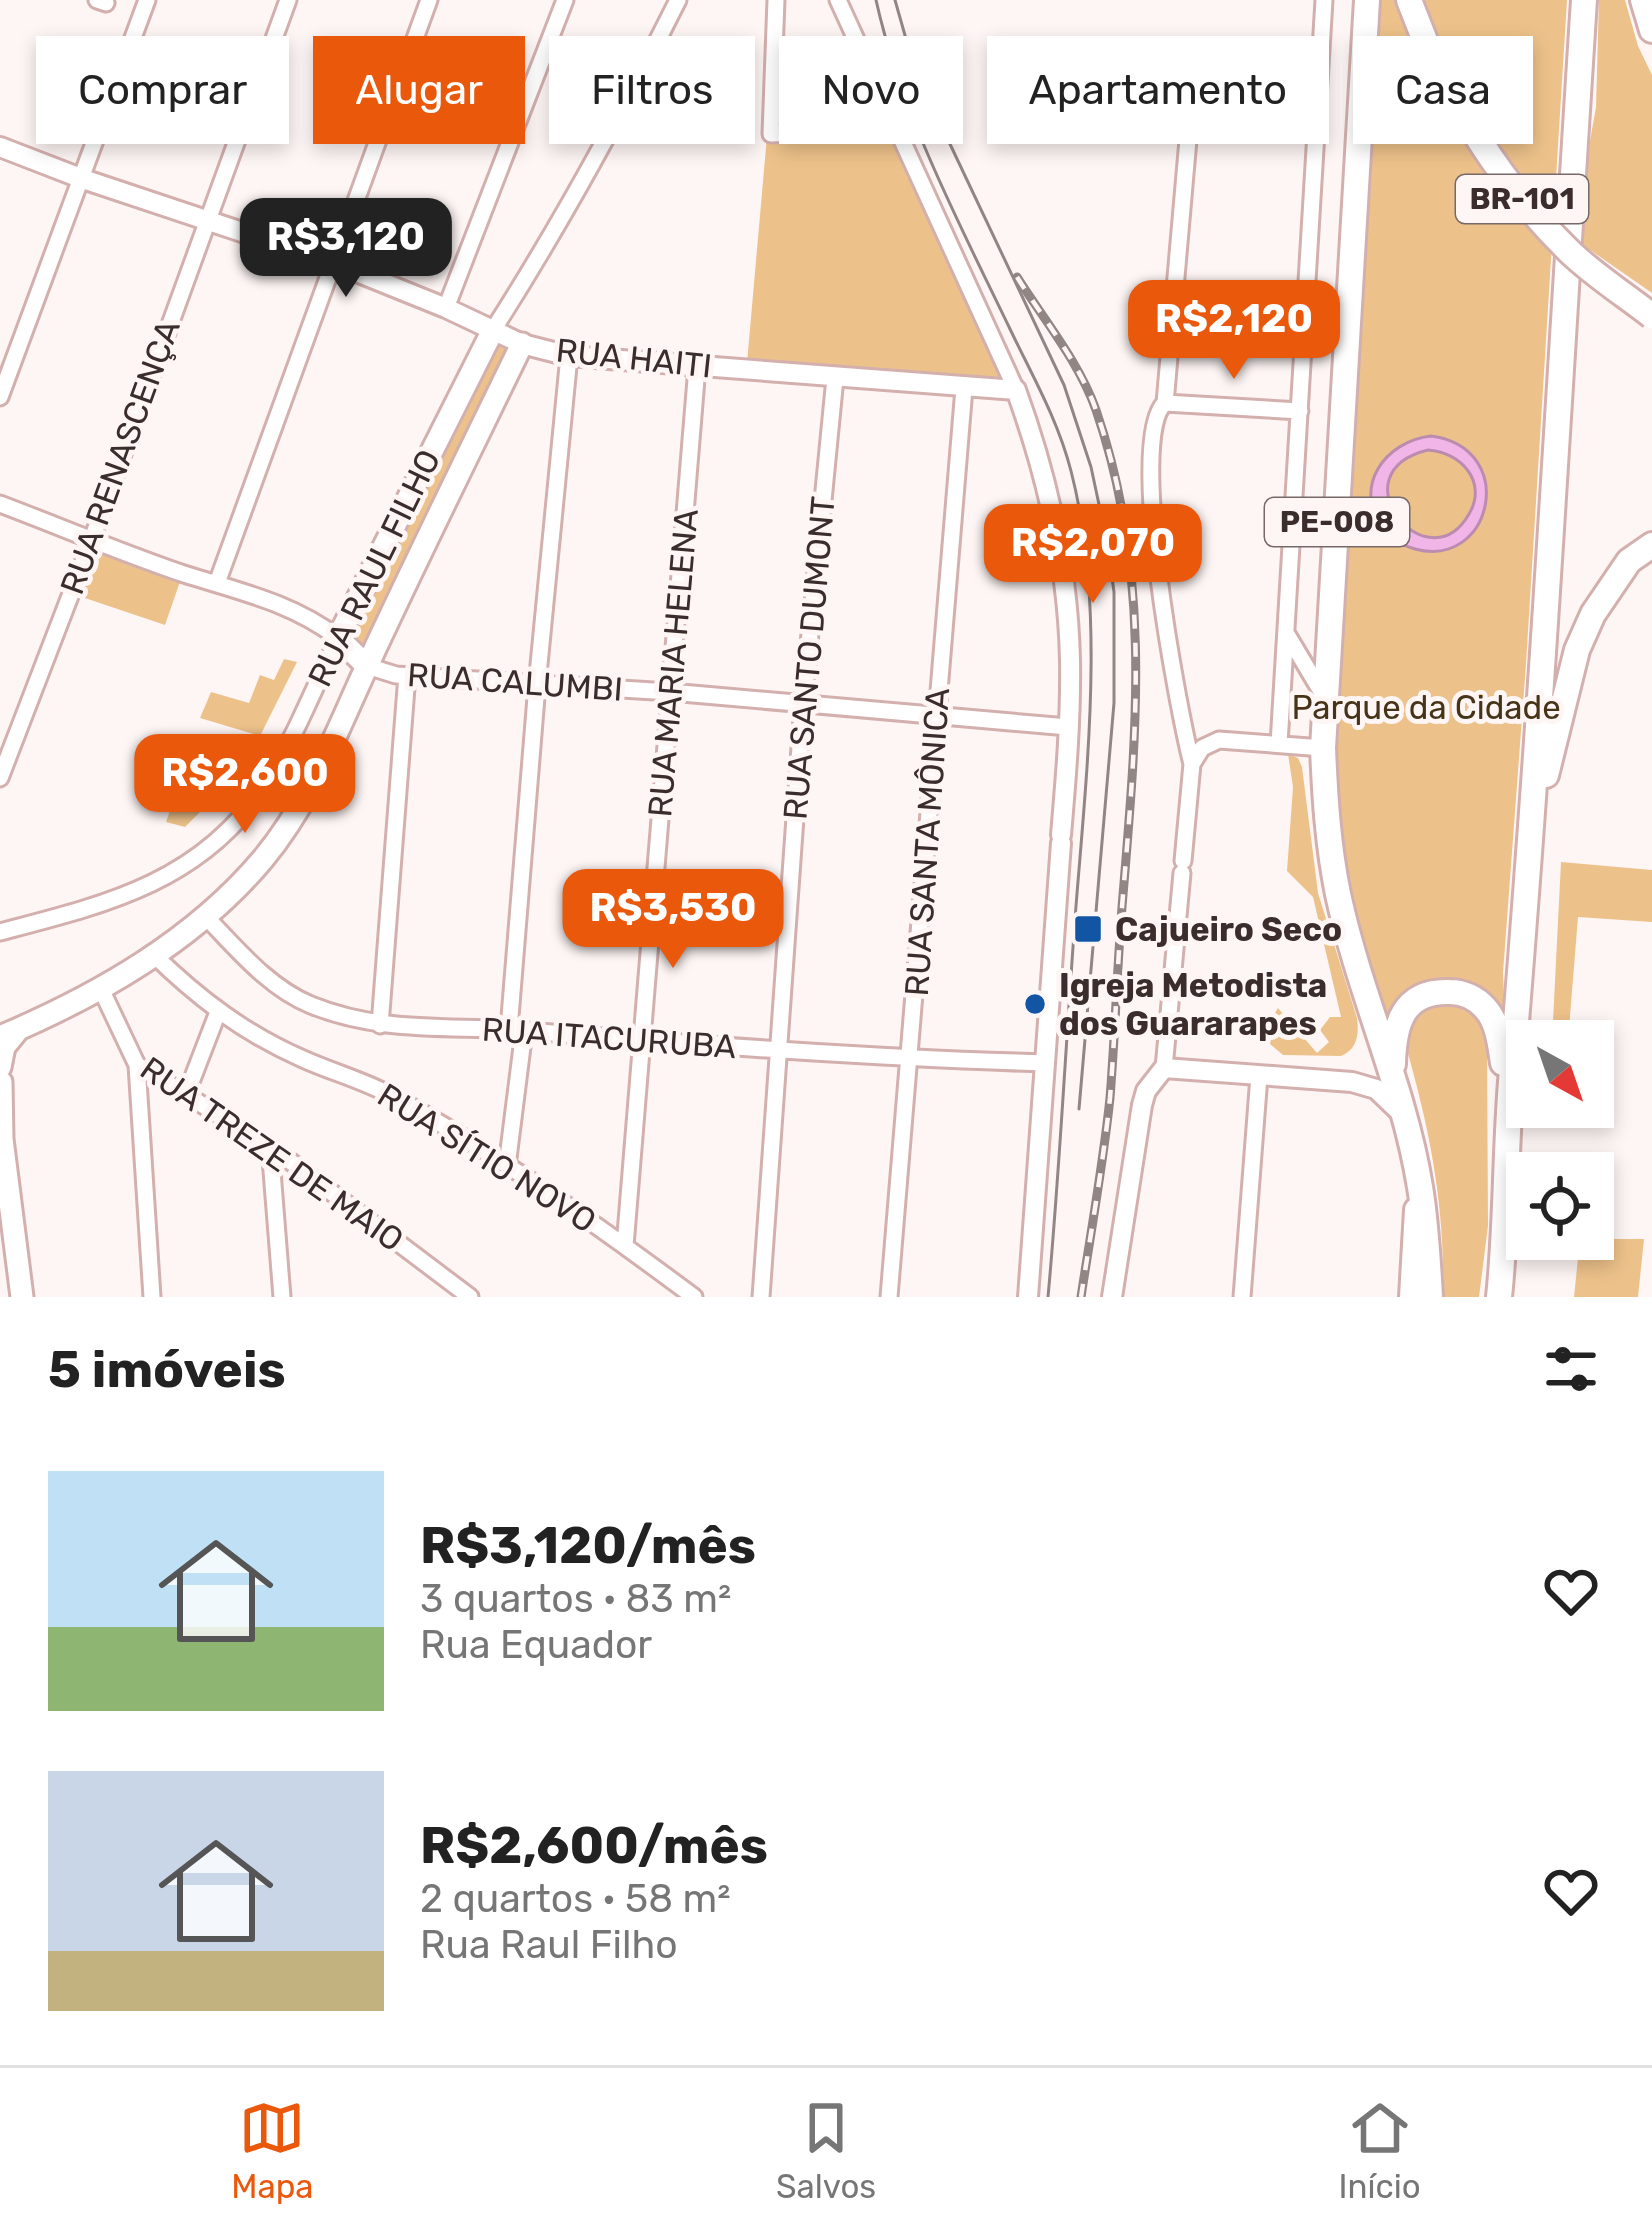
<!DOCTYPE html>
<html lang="pt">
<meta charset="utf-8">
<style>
:root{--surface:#fff;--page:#f6f6f6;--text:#222;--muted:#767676;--line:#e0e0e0;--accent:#ea580c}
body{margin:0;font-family:Rubik,sans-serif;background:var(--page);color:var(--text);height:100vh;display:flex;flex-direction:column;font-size:45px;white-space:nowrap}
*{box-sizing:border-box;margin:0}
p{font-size:39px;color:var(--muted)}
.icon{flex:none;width:66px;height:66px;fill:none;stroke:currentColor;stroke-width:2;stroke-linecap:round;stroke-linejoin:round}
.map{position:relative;height:1297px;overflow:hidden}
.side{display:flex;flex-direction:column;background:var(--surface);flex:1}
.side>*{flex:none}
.hud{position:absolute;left:36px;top:36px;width:1581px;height:108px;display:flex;gap:24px}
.needle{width:78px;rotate:140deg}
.buttons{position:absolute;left:1506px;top:1020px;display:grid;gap:24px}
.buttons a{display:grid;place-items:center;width:108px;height:108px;border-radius:0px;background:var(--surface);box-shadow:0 6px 18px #0003;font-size:60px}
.price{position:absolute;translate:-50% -102px;padding:0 27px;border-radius:24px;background:var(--accent);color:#fff;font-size:39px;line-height:78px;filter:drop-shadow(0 3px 6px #0008)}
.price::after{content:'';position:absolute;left:50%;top:72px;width:36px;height:27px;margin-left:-18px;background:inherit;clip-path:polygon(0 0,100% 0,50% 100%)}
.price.active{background:#222;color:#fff}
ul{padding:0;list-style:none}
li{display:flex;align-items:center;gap:36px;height:300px;padding:0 48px}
li span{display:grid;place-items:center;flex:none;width:336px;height:240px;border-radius:0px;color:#555}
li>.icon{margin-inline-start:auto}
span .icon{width:144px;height:144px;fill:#fffc;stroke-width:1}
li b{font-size:51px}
h2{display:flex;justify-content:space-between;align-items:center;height:144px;padding:0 48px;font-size:51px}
.chip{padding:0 42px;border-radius:0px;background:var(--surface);box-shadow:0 6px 18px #0003;font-size:42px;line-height:108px}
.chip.active{background:var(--accent);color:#fff}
.menu{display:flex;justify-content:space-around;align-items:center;height:168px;border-top:3px solid var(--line);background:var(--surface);font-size:33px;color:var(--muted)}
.menu a{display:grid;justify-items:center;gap:6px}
.menu .active{color:var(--accent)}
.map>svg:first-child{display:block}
.green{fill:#edc28a}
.water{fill:#f2b5e8;stroke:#bb8cb0;stroke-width:3;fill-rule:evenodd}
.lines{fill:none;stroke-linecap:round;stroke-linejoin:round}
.stream{stroke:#bb8cb0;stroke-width:4.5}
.minor-casing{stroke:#d3b0ae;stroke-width:21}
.tertiary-casing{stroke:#d3b0ae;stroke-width:24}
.secondary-casing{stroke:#d3b0ae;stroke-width:27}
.primary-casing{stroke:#d3b0ae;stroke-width:30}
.trunk-casing{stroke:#d3b0ae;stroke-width:30}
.minor{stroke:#fff;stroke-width:15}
.tertiary{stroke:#fff;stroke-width:18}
.secondary{stroke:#fff;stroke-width:21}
.primary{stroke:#fff;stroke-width:24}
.trunk{stroke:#fff;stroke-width:24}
.tram{stroke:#928685;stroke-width:3}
.rail-casing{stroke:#928685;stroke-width:9}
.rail{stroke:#fef6f5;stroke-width:4.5;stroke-dasharray:14;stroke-linecap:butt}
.trunk-bridge-casing{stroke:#d3b0ae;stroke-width:30;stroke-linecap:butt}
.trunk-bridge{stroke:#fff;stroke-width:24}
.poi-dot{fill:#1255a5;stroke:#fef6f5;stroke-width:4.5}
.labels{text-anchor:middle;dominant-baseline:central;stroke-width:10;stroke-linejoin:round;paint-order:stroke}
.shield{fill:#fef6f5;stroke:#766968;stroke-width:3}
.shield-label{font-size:30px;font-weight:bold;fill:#3b2d2c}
.street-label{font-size:33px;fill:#3b2d2c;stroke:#fef6f5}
.park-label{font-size:33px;fill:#473418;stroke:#fef6f5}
.poi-label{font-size:33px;font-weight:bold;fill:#3b2d2c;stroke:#fef6f5;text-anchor:start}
</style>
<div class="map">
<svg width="1652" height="1297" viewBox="0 0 1652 1297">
<rect width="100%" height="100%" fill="#fef6f5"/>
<path class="green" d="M1376,0H1567L1526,664L1503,973L1505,1021L1489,1001L1395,1006L1384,1026L1349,900L1331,810Z
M1599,0H1625L1638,46L1652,75V293L1580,243L1585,169L1596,107Z
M889,133L1001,378L747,363L767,136Z
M493,330L522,344L374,649L353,651L341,632Z
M92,539L183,573L165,625L70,593Z
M284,659L297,662L260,736L200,718L211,692L249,703L260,675L274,680Z
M197,734L251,749L213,799L185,827L166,822Z
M1288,754L1298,758L1302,767L1318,893L1357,1018C1359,1033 1358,1049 1341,1056L1283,1055L1270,1044L1273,1016L1278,1008L1317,1053L1329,1042L1320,1030L1330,1017H1341L1313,897L1287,871L1293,787Z
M1561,862L1652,870V922L1578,917L1568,1041H1552Z
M1443,1002C1467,1007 1480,1015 1487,1040L1488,1226L1479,1297H1443C1445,1208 1431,1135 1407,1050C1404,1026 1418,1006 1443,1002Z
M1580,1239H1644L1638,1297H1574Z"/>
<path class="water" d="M1431,436C1520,448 1492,570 1415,549C1403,546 1392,539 1384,529C1351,488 1385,441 1431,436ZM1428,450C1461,452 1488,482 1469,514C1428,586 1334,473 1428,450Z"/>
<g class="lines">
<path class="stream" d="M1033,47L1306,69"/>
<g class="minor-casing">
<path id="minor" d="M97,0L106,3
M776,0L771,134L896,129
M838,0L1016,390
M446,308L565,0
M493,330C561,224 622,112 678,0
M0,397L147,0
M1165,403L1300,411
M0,504C61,527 122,553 184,574C238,591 293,603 338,638C314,688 293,742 263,788C200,883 103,905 0,932
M217,583L429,0
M1288,636L1325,698
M367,666L396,675L670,692L1068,727
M1279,744L1324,0
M1192,764C1178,709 1126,436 1165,403L1194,71L1319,77
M0,778L92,539L288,0
M1183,861L1192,764L1202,748L1219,740L1323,748
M206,917C237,949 269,988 311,1005C382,1034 452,1025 527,1031C700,1045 873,1058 1046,1063
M153,954C198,998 245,1034 303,1059C334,1073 366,1081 396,1098C500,1156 599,1226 694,1297
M101,989L137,1065L270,1146L470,1297
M380,1025L407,675
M509,1029L537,685L569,356
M137,1065L152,1297
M1164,1068L1182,873
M186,1095L218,1012
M270,1146L282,1297
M507,1166L524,1031
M625,1246L697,367
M761,1297L803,705L835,378
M889,1297L964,388
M1242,1297L1259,1076"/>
</g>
<g class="tertiary-casing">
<path id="tertiary" d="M0,147L83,179L332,262L446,308L522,344L569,356L1016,390C1047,475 1068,569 1070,660C1071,718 1066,777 1061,835
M1028,1297L1061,843
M1112,1297L1142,1105L1146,1091L1164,1068L1352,1082L1376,1089L1401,1113"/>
</g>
<g class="secondary-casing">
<path id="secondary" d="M367,666L338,638L493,330
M0,1037C97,996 194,941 263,859C311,801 336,733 367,666C417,558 470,451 522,344
M0,1067L4,1047L17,1031
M1,1082L2,1139L22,1297"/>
</g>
<g class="primary-casing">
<path id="primary" d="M1412,1297L1417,1210"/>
</g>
<g class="trunk-casing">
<path id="trunk" d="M1367,0L1323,748C1325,797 1328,845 1338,894C1359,993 1404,1087 1420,1187C1426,1223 1428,1260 1430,1297
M1409,0L1429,51
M1643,0L1652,30
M1546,775L1577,650L1593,614L1629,561L1652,545
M1393,1064C1394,1024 1403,990 1450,992C1463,992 1476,998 1485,1008C1498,1022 1500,1044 1503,1063
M1499,1297C1507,1222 1505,1146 1512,1070C1542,714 1561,357 1584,0"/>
</g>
<use href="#minor" class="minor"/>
<use href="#tertiary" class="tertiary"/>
<use href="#secondary" class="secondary"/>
<use href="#primary" class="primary"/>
<use href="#trunk" class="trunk"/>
<path class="tram" d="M876,0C901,113 960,225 1010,329C1032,375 1058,420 1071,471C1106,606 1087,767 1076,906C1066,1037 1060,1167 1048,1297
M895,0L910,53L932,106L1064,385L1091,467L1107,542L1114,592V703L1079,1109"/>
<g class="rail-casing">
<path id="rail" d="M1017,277C1044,320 1079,362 1096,410C1153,576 1136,737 1122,907C1117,971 1115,1035 1110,1098C1103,1165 1091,1231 1081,1297"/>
</g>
<use href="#rail" class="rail"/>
<g class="trunk-bridge-casing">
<path id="trunk-bridge" d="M1429,51C1467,126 1509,193 1570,252C1594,275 1625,295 1652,316"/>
</g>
<use href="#trunk-bridge" class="trunk-bridge"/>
</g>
<g class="poi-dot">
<rect x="1073" y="914" width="30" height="30" rx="6"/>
<circle cx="1035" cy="1004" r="12"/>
</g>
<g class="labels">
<g class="shield">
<rect x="1456" y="175" width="132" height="48" rx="9"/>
<rect x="1265" y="498" width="144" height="48" rx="9"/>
</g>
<g class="shield-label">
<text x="1522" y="199">BR-101</text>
<text x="1337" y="522">PE-008</text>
</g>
<g class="street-label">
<text transform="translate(634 358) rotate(6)">RUA HAITI</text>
<text transform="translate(120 457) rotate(-70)">RUA RENASCENÇA</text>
<text transform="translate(374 568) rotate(-64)">RUA RAUL FILHO</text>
<text transform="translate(809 658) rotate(-85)">RUA SANTO DUMONT</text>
<text transform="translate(673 663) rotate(-85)">RUA MARIA HELENA</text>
<text transform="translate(515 682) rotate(4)">RUA CALUMBI</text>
<text transform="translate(927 842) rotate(-86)">RUA SANTA MÔNICA</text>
<text transform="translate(609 1038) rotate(4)">RUA ITACURUBA</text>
<text transform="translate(272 1154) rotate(35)">RUA TREZE DE MAIO</text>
<text transform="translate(487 1158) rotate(32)">RUA SÍTIO NOVO</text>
</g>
<g class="park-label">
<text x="1426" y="707">Parque da Cidade</text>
</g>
<g class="poi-label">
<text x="1115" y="929">Cajueiro Seco</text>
<text x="1059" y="985">Igreja Metodista<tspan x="1059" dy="38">dos Guararapes</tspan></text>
</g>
</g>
</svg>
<div class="buttons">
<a><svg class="needle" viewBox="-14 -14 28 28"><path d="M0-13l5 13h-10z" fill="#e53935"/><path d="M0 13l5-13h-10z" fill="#767676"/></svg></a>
<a><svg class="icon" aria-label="locate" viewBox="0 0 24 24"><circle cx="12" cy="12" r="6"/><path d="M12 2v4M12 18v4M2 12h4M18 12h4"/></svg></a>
</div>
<b class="price active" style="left:346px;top:300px">R$3,120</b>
<b class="price" style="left:1234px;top:382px">R$2,120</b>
<b class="price" style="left:1093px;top:606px">R$2,070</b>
<b class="price" style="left:245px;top:836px">R$2,600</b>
<b class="price" style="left:673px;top:971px">R$3,530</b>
<div class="hud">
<a class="chip">Comprar</a>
<a class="chip active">Alugar</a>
<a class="chip">Filtros</a>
<a class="chip">Novo</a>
<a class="chip">Apartamento</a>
<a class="chip">Casa</a>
</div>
</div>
<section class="side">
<h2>5 imóveis<svg class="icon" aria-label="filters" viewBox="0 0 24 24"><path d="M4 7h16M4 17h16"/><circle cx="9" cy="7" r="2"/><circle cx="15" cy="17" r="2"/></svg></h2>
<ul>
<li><span style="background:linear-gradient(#bfe0f5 65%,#8fb573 0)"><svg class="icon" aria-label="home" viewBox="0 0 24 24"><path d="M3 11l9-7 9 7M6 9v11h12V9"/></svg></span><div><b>R$3,120/mês</b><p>3 quartos · 83 m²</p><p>Rua Equador</p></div><svg class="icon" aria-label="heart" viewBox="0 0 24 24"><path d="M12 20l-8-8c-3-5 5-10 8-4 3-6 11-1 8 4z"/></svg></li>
<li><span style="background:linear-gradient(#c9d6e8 75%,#c2b280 0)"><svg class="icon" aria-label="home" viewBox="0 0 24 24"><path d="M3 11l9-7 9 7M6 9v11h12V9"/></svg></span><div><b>R$2,600/mês</b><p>2 quartos · 58 m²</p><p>Rua Raul Filho</p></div><svg class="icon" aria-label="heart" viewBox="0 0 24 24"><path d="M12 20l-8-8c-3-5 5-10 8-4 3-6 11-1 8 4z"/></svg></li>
</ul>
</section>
<nav class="menu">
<a class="active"><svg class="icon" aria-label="map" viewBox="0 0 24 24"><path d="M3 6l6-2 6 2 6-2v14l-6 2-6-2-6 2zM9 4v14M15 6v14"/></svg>Mapa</a>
<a><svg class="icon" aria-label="saved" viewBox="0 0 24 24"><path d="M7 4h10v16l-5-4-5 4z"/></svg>Salvos</a>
<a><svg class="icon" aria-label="home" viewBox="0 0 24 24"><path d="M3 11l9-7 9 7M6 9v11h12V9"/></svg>Início</a>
</nav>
